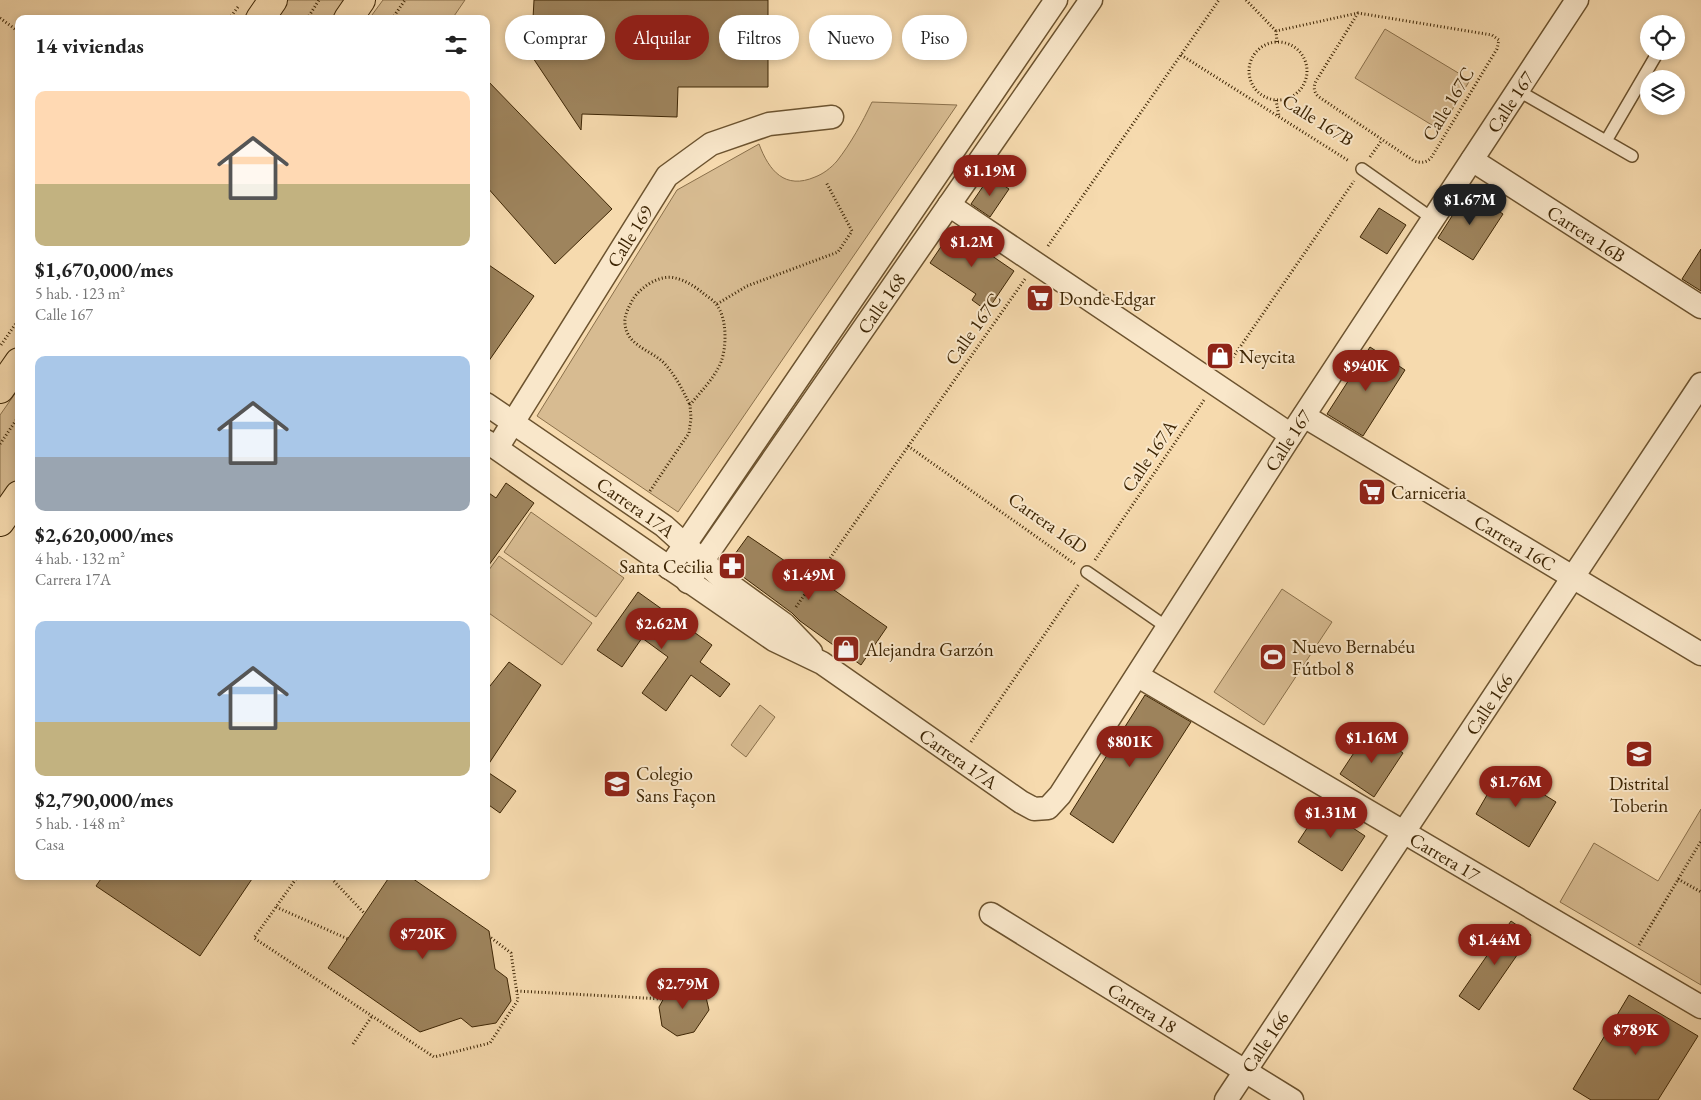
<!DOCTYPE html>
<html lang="es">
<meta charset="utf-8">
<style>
:root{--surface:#fff;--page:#f2f2f2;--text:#222;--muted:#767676;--accent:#8f2418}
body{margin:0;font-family:"EB Garamond",serif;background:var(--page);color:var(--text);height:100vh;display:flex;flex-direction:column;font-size:19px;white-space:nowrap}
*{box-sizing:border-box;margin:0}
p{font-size:16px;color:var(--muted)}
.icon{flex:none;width:28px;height:28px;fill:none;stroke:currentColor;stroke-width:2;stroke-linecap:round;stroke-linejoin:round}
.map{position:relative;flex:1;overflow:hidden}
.sheet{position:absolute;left:15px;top:15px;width:475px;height:865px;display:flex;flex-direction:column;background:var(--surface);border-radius:10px;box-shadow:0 2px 8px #0003}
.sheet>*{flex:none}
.top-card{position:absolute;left:505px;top:15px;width:475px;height:45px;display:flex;gap:10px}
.buttons{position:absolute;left:1640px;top:15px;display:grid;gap:10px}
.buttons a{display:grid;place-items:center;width:45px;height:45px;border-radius:50%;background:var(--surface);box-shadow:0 2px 8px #0003;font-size:25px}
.price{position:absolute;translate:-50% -42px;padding:0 11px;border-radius:18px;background:var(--accent);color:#fff;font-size:16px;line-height:32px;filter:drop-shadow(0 1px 2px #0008)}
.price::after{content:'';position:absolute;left:50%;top:30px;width:15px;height:11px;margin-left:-8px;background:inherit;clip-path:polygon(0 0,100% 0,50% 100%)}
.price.on{background:#222;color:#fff}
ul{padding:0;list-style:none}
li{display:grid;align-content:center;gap:10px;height:265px;padding:0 20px}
li span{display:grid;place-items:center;height:155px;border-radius:10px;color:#555}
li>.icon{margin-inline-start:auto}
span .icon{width:90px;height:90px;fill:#fffc;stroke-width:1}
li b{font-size:21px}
h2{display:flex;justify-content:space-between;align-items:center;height:60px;padding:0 20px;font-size:21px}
.tag{padding:0 18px;border-radius:22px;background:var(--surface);box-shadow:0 2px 8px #0003;font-size:18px;line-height:45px}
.tag.on{background:var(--accent);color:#fff}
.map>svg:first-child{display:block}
.green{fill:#d7bb91;stroke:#8a704b}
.building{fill:#9e845d;stroke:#3e2605}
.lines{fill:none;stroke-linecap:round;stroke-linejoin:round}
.service-casing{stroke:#6c532f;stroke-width:14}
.minor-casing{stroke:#6c532f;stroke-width:25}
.primary-casing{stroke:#3e2605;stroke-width:30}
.path{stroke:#3e2605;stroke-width:3;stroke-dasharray:1 2.5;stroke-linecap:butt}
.service{stroke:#f9e7ca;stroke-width:11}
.minor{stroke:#f9e7ca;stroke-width:22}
.primary{stroke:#f6daae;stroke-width:28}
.labels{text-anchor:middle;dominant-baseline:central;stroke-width:4;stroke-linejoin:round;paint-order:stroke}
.street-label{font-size:19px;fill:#3e2605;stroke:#f9e7ca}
.poi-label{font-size:19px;fill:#3e2605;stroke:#f9e7ca;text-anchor:start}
</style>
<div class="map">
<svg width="1701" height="1100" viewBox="0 0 1701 1100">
<rect width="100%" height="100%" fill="#f6daae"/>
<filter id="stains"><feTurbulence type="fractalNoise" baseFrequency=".004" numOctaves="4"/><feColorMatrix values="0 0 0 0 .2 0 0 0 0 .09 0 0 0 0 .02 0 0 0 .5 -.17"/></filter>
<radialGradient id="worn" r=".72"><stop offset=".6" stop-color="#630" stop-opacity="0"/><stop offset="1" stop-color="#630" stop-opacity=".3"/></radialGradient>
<path class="green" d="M288,0H349L336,19H275Z
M383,0H465L452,19H369Z
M1385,29L1470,80L1440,130L1355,78Z
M872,102L957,105L678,512L537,416L677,190L759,144C769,171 785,190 815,177C823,174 831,168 837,161C851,143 862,123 872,102Z
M19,388V476L0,503V415Z
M531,512L624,578L596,617L504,552Z
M499,556L592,623L562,665L486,611V574Z
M1282,589L1332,622L1264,725L1214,692Z
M760,705L775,717L746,757L731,745Z
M1701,809V985L1560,902L1594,843L1658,881Z"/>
<path class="building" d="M534,0H768V87H678L677,117L582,114L581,130L531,55Z
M486,79L612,209L555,264L486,186Z
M990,176L1009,189L990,217L971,204Z
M1468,191L1503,214L1473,260L1438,238Z
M1379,208L1406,225L1387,254L1360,237Z
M953,229L1014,271L987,311L972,300L976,294L930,263Z
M1701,249V291L1682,279Z
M486,263L534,296L486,365Z
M1370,347L1405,370L1363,436L1327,414Z
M506,483L534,503L486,569V491L496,498Z
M748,536L822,586L824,583L887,627L861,665L800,621L792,613L727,565Z
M638,592L712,645L700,662L730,684L720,697L691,675L666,711L642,693L668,657L642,638L622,667L597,650Z
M509,662L541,685L486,768V691Z
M1145,695L1191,722L1113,843L1070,814Z
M1369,730L1403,753L1374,797L1340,774Z
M1502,769L1556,802L1529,847L1476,814Z
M486,771L516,791L500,813L486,803Z
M1321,807L1365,836L1342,871L1298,842Z
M103,876H254L200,956L96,886Z
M390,876H409L489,931L495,969L507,978L511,1001L496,1023L472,1027L461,1018L420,1032L328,968Z
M1511,921L1531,935L1479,1010L1459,996Z
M691,985L705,993L709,1010L694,1032L677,1036L662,1026L659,1007L670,987Z
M1629,995L1698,1036L1658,1100H1591L1573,1089Z"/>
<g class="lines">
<g class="service-casing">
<path id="service" d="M1517,90L1632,156
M1606,141L1658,52
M1362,169L1433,219
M1087,572L1168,628"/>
</g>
<g class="minor-casing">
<g id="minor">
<path id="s1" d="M1472,160L1701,307"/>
<path d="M949,205L1291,435"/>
<path id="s2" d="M486,404L664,526L726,582L784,624L811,652"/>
<path id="s3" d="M1304,416L1701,654"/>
<path id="s4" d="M486,441L774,640L822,663L1021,802L1034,809L1048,808L1060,795L1291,435L1577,0"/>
<path id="s5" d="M497,448L667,176L711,144L769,124L832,117"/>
<path d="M669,568L1056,0"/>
<path id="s6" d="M688,582L1091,0"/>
<path id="s7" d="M1138,676L1701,1007"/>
<path id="s8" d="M991,914L1292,1100"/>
<path id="s9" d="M1226,1100L1701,384"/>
</g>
</g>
<g class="primary-casing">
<path id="primary" d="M260,19L273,0
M348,19L361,0
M0,389L19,362
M0,522L19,495"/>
</g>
<path class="path" d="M1246,0L1276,31
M0,18L19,32
M229,19L238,7
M307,19L319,0
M392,19L405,0
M1277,42L1276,31L1358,13L1492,35L1499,40L1497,49L1431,158C1426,163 1421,163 1414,161L1319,97C1314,93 1313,87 1316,81L1358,13
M1249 71a29 29 0 1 1 58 0a29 29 0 1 1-58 0Z
M1181,55L1349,161
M1276,100L1279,116
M1370,157L1382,140
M1048,246L1219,0
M717,304L747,286L838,252L852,231L826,182
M1,345L19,319
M1227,366L1354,181
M0,444L19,416
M908,446L1075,564
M650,491L689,433L691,418L690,405C701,391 714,379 721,362C727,346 727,317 716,304C713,300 708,297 704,294C696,287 685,280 675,278C660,274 641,287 633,299C629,307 624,315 625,324C627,346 651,350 664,363C676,376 682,389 690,405
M1095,560L1204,400
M796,607L1025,279
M971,742L1079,584
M298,876L254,938L434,1057L490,1043L518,1000L511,953L490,937
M329,876L365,914
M1678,879L1701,892
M276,907L348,939
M1639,945L1701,841
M517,991L663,999
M353,1044L372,1016"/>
<use href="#service" class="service"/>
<use href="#minor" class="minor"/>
<use href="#primary" class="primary"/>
</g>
<defs>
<g id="supermarket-square" transform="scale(1.4375)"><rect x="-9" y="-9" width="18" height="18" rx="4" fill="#8f2418" stroke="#f9e7ca"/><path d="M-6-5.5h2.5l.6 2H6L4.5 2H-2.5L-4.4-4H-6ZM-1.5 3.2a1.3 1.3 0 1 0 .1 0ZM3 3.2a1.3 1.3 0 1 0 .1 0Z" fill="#fff"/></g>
<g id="shop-square" transform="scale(1.4375)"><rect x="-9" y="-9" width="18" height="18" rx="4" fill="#8f2418" stroke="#f9e7ca"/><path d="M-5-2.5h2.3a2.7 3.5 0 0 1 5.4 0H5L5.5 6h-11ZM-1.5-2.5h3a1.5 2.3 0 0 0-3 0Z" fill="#fff"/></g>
<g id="pharmacy-square" transform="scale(1.4375)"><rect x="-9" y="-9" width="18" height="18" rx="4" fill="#8f2418" stroke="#f9e7ca"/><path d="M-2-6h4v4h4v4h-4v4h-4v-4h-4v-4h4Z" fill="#fff"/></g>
<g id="stadium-square" transform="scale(1.4375)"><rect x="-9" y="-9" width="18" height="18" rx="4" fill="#8f2418" stroke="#f9e7ca"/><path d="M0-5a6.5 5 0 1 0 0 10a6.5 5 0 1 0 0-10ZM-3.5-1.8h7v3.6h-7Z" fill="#fff"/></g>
<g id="school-square" transform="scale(1.4375)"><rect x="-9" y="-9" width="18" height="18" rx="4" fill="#8f2418" stroke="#f9e7ca"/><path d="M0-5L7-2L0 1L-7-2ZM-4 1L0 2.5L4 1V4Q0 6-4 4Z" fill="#fff"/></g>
</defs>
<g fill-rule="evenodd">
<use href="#supermarket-square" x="1040" y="298"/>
<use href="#shop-square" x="1220" y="356"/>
<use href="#supermarket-square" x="1372" y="492"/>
<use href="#pharmacy-square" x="732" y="566"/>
<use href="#shop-square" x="846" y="649"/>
<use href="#stadium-square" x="1273" y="657"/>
<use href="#school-square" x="1639" y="754"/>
<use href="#school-square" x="617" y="784"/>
</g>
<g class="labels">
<g class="street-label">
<text stroke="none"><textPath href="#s4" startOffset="1519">Calle 167</textPath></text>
<text transform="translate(1448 104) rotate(-59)">Calle 167C</text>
<text transform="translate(1318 120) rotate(32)">Calle 167B</text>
<text stroke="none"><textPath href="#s1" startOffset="136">Carrera 16B</textPath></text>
<text stroke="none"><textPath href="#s5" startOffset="250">Calle 169</textPath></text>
<text stroke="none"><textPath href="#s6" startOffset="339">Calle 168</textPath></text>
<text transform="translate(973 329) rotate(-55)">Calle 167C</text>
<text stroke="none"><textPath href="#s4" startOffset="1114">Calle 167</textPath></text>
<text transform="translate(1149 456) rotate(-56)">Calle 167A</text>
<text stroke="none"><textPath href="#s2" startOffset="182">Carrera 17A</textPath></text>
<text transform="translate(1048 523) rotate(35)">Carrera 16D</text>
<text stroke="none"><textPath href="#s3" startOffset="246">Carrera 16C</textPath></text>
<text stroke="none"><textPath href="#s9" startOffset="475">Calle 166</textPath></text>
<text stroke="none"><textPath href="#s4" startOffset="570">Carrera 17A</textPath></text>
<text stroke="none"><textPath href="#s7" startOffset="356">Carrera 17</textPath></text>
<text stroke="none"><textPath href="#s8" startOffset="178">Carrera 18</textPath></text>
<text stroke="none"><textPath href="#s9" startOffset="70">Calle 166</textPath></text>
</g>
<g class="poi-label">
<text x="1059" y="298">Donde Edgar</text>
<text x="1239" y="356">Neycita</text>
<text x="1391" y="492">Carniceria</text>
<text x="713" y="566" text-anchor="end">Santa Cecilia</text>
<text x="1292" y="646">Nuevo Bernabéu<tspan x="1292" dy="22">Fútbol 8</tspan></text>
<text x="865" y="649">Alejandra Garzón</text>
<text x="636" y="773">Colegio<tspan x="636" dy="22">Sans Façon</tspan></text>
<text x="1639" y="783" text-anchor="middle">Distrital<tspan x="1639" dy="22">Toberin</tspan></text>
</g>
</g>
<rect width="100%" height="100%" filter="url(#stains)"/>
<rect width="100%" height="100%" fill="url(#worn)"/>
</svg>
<div class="buttons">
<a><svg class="icon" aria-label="locate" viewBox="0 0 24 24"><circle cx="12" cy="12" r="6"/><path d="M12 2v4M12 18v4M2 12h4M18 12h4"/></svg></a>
<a><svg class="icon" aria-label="layers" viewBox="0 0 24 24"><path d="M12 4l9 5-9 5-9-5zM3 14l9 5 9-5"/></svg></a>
</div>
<b class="price" style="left:990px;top:197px">$1.19M</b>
<b class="price on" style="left:1470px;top:226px">$1.67M</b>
<b class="price" style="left:972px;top:268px">$1.2M</b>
<b class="price" style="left:1366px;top:392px">$940K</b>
<b class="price" style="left:809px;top:601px">$1.49M</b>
<b class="price" style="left:662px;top:650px">$2.62M</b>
<b class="price" style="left:1372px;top:764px">$1.16M</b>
<b class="price" style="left:1130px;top:768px">$801K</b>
<b class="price" style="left:1516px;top:808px">$1.76M</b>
<b class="price" style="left:1331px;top:839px">$1.31M</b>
<b class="price" style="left:423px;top:960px">$720K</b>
<b class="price" style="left:1495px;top:966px">$1.44M</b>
<b class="price" style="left:683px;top:1010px">$2.79M</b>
<b class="price" style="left:1636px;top:1056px">$789K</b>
<div class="top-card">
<a class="tag">Comprar</a>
<a class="tag on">Alquilar</a>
<a class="tag">Filtros</a>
<a class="tag">Nuevo</a>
<a class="tag">Piso</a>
</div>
<section class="sheet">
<h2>14 viviendas<svg class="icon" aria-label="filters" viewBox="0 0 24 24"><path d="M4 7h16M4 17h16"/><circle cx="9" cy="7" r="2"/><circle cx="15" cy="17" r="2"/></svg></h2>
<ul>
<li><span style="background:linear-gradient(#ffd9b3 60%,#c2b280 0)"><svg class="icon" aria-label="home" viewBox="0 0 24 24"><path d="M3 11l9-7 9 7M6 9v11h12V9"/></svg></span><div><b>$1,670,000/mes</b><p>5 hab. · 123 m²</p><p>Calle 167</p></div></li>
<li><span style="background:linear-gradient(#a9c7e8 65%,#9aa5b1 0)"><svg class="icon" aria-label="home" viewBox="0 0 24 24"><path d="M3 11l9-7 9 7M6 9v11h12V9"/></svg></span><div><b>$2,620,000/mes</b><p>4 hab. · 132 m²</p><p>Carrera 17A</p></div></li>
<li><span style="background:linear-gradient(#a9c7e8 65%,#c2b280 0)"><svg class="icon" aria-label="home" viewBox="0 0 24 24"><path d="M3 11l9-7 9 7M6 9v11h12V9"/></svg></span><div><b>$2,790,000/mes</b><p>5 hab. · 148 m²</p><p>Casa</p></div></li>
</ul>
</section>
</div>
